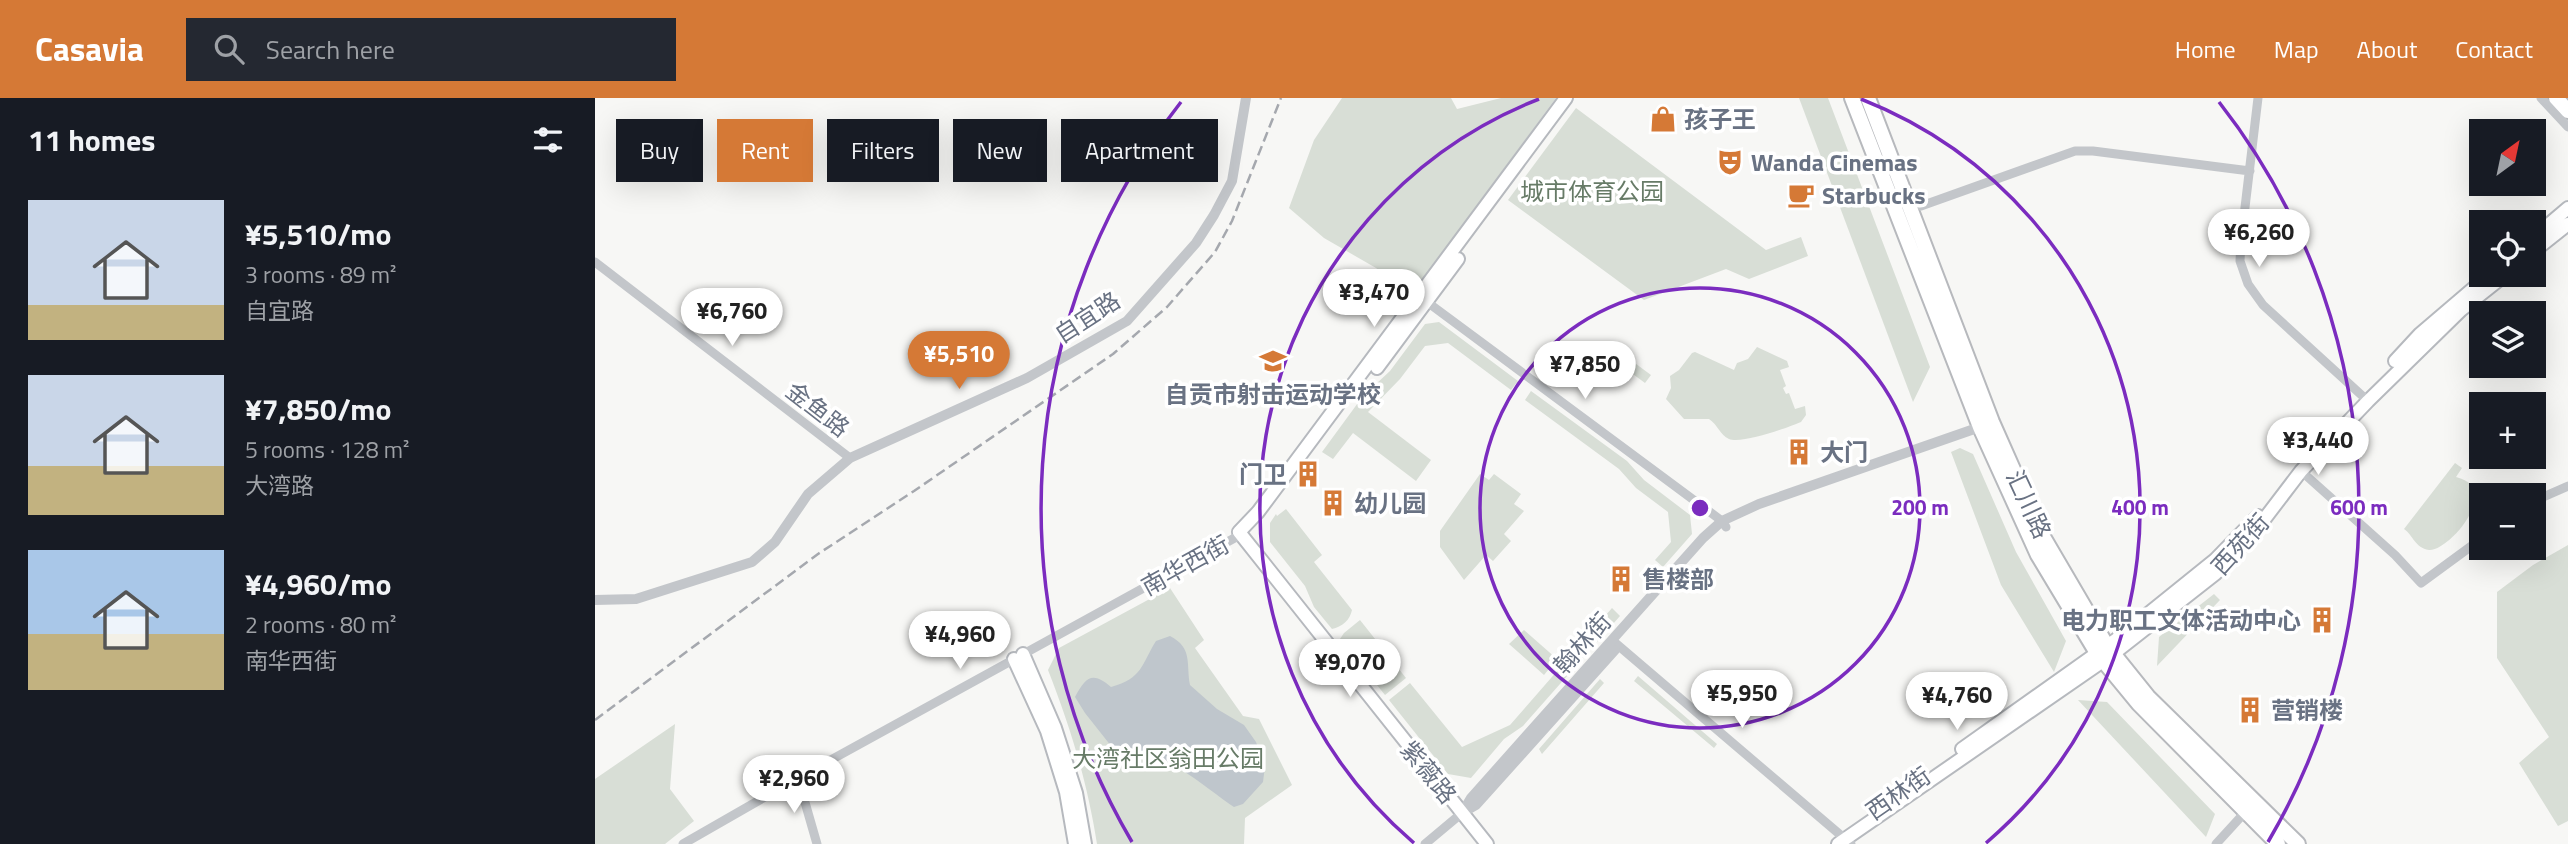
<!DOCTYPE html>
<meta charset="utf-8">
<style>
:root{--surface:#171b24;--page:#242831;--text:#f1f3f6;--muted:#9ea1a6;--accent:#d57936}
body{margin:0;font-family:"Titillium Web","Noto Sans SC",sans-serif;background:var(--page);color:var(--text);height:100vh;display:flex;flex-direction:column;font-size:26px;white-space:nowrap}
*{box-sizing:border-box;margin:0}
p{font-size:23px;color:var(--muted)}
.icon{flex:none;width:38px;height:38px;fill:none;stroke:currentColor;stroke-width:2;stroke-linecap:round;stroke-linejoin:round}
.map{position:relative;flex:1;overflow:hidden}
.details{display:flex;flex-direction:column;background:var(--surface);width:595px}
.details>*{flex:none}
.top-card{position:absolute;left:21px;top:21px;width:665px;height:63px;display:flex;gap:14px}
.needle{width:46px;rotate:33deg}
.buttons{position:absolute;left:1874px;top:21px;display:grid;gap:14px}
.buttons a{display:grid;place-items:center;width:77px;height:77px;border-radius:0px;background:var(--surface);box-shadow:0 7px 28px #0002;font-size:35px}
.price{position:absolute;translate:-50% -60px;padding:0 16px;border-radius:24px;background:#fff;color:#222;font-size:23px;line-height:46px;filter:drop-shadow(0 2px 4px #0008)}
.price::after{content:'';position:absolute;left:50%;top:42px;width:21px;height:16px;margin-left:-10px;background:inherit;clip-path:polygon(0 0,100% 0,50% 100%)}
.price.selected{background:var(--accent);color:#fff}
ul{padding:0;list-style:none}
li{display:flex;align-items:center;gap:21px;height:175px;padding:0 28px}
li span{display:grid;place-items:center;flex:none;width:196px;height:140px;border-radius:0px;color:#555}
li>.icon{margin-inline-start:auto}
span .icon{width:84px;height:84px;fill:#fffc;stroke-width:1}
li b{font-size:30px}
h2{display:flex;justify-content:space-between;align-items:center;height:84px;padding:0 28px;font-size:30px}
.chip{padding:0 24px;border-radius:0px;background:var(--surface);box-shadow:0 7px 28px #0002;font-size:24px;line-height:63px}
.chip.selected{background:var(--accent);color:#fff}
header{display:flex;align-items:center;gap:42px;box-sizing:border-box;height:98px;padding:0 35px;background:var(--accent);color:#fff}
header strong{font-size:33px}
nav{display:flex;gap:38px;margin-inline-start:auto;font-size:24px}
.search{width:490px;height:63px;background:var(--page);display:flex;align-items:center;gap:18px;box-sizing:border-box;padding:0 24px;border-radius:0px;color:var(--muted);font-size:26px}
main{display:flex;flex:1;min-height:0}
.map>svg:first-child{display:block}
.green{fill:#d8ded6}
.water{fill:#bfc6cc}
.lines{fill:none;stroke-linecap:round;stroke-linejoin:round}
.secondary-casing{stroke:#b6b9be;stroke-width:16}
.primary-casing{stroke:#b7b9bd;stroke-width:18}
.minor{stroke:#c3c6ca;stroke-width:9}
.tertiary{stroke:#c3c6ca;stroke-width:10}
.secondary{stroke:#fff;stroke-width:12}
.primary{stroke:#fff;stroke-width:14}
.rail{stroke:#a5a8ae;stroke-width:2.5;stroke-dasharray:10 5;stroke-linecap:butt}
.ring{fill:none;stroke:#7b2cbf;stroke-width:3.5}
.labels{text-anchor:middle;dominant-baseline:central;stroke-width:7;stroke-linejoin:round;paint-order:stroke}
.poi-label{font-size:24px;font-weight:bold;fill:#697283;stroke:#fff;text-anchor:start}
.park-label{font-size:24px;fill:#677b67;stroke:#fff}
.street-label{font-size:24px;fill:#697283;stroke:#fff}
.centre{fill:#7b2cbf;stroke:#fff;stroke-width:3.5}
.ring-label{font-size:21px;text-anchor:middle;font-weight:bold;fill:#7b2cbf;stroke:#fff;stroke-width:7;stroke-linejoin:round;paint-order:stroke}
</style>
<header>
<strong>Casavia</strong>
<div class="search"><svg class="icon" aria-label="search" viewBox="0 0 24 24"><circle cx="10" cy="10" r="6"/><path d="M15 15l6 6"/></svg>Search here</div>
<nav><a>Home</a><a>Map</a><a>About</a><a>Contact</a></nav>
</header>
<main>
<section class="details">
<h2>11 homes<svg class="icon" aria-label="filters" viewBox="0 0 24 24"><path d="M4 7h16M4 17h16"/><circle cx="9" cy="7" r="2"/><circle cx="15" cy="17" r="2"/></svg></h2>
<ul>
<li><span style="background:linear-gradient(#c9d6e8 75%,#c2b280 0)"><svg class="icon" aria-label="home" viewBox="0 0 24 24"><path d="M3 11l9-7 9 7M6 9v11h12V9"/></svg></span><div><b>¥5,510/mo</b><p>3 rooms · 89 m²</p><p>自宜路</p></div></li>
<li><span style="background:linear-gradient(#c9d6e8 65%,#c2b280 0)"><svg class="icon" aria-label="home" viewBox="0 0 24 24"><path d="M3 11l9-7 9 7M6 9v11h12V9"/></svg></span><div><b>¥7,850/mo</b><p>5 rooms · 128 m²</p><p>大湾路</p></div></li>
<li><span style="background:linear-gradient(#a9c7e8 60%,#c2b280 0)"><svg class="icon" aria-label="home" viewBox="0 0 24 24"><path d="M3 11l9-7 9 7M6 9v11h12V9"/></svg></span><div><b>¥4,960/mo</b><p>2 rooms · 80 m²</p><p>南华西街</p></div></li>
</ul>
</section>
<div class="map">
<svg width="1973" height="746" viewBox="0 0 1973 746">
<rect width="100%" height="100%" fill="#f7f7f5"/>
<path class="green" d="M747,0H856L862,11L906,0H961L816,197L781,170L729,140L694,110L719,42Z
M1204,0H1233L1335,269L1318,304Z
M981,10L1171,152L1206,139L1213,158L1154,181L1131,171L1049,202L913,102Z
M844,224L923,283L916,292L853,245L830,248L805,281L773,314L836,362L821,383L758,335L738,361L727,354L768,298L795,273L830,226Z
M1010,243L1056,277L1050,285L1004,251Z
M1162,249L1192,263L1194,269L1185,272L1191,288L1188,290L1191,296L1194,295L1200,311L1210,308L1211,317L1206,324C1192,330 1147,346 1134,341C1125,337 1123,327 1114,321H1089L1071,301L1076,290L1075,278L1084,272L1097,255L1100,254L1139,272L1142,265L1153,261Z
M936,293L1032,363L1049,382L1095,417L1097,436L1068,469L1060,462L1076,444L1073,414L1041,390L1024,371L930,302Z
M1365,350L1378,356L1421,454L1471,543L1459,574L1406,487L1356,354Z
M1860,365L1867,370L1861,379C1909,390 1853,454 1834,452C1820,450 1818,437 1809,431Z
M885,376L894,382L899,376L926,396L919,406L929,413L909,436L916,443L898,463L891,457L869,482L845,449V433Z
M691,411L727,457L719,464L757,512C755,522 747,529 737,531L719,509L710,488L675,444V425L681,416L682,418Z
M1973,447V723L1963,728L1924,665L1954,639L1902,560V494L1938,467Z
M575,490L609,542L600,550L648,618L664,621L697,687L650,720L649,746H502C492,683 476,631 453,572L464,550Z
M1619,496L1625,502L1562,568L1564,539Z
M1017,510L1025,518L928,628L909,641L876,680L853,676L794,602L815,585L867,649L915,627Z
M765,522L811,580L790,597L745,541L749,535Z
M929,532L962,561L949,577L914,546Z
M1043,578L1122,646L1119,650L1039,583Z
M1005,581L1009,585L947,656L944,651Z
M1483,602L1512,604L1620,716L1611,739Z
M80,626L75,691L99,723L70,746H0V681Z"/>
<path class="water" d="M575,538C598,550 591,565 595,587L622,611L649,627L661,644L670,668L668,684L648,706L639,709C619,696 576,659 554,657C544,656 538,663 528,663L490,615L480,599C491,579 497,573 516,589C548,580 546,567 561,543Z"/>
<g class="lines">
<g class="secondary-casing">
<path id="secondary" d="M1939,139L1973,110
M1939,153L1973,126
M1800,263L1825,236L1894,177
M782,270L863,161
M428,556L460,630L481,695L490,746
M419,561L452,633L471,694L480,746
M1367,651L1522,541L1620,462L1663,418
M892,746L644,434L663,414L971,0
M1243,746L1518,556L1620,476L1658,436L1706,373L1773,303L1866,212L1910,177"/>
</g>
<g class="primary-casing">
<path id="primary" d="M1257,0L1385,329L1443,457L1502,555L1544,606L1683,746
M1273,0L1397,324L1447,437L1512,548L1553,599L1703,746
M1961,0L1973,13"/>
</g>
<path class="minor" d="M1663,0L1646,143L1645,163L1653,186L1668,207L1773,303
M1946,0L1973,29
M1326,108L1480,53H1498L1655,73
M0,164L255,360
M828,201L1127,423L1131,429
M1706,373L1800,457L1826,485L1886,441
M1939,403L1973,388
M1018,543L1256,746
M203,680L222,746
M88,746L203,680L645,437
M830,746L867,715
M1621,746L1653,711"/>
<path class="tertiary" d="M0,502L41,501L157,464L180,444L213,396L255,360L432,280L532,223L601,145L619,117L637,83L651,0
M867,715L876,700L1108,440L1127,423L1164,406L1385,329
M867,715L881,707L1020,552"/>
<use href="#secondary" class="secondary"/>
<use href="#primary" class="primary"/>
<path class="rail" d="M0,622L223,456L319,393L518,256L572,209L620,154L637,123L686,0"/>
</g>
<g class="ring">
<circle cx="1105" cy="410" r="220"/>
<path d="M819 745A440 440 0 0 1 944 1M1266 1A440 440 0 0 1 1391 745"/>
<path d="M537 744A659 659 0 0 1 586 4M1624 4A659 659 0 0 1 1673 744"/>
</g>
<defs>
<g id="shop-bare" transform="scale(2.1)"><path d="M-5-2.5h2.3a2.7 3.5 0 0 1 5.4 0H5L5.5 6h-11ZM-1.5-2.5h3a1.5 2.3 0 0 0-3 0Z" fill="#d57936" stroke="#fff" stroke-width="2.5" paint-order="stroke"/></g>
<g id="theatre-bare" transform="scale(2.1)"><path d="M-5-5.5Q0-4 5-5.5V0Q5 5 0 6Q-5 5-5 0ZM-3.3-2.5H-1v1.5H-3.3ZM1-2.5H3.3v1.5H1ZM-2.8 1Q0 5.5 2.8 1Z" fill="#d57936" stroke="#fff" stroke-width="2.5" paint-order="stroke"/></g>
<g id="cafe-bare" transform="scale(2.1)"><path d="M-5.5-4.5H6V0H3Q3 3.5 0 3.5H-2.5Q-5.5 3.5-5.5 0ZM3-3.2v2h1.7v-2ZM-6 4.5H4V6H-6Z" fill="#d57936" stroke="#fff" stroke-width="2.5" paint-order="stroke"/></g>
<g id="school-bare" transform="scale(2.1)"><path d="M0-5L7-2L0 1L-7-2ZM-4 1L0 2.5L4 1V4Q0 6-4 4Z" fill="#d57936" stroke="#fff" stroke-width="2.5" paint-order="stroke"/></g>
<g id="building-bare" transform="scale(2.1)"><path d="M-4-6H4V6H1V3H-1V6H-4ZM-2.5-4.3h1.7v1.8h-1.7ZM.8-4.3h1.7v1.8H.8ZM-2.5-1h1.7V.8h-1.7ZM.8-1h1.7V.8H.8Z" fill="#d57936" stroke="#fff" stroke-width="2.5" paint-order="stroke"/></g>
</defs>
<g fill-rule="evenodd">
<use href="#shop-bare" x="1068" y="21"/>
<use href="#theatre-bare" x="1135" y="64"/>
<use href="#cafe-bare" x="1206" y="97"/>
<use href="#school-bare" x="678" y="263"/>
<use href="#building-bare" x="1204" y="354"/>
<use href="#building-bare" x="713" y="376"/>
<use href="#building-bare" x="738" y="405"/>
<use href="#building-bare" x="1026" y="481"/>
<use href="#building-bare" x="1727" y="522"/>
<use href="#building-bare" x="1655" y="612"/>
</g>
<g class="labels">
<g class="poi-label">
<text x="1089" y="21">孩子王</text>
<text x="1156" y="64">Wanda Cinemas</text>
<text x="1227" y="97">Starbucks</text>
<text x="678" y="296" text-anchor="middle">自贡市射击运动学校</text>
<text x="1225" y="354">大门</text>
<text x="692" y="376" text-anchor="end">门卫</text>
<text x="759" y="405">幼儿园</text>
<text x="1047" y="481">售楼部</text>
<text x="1706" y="522" text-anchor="end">电力职工文体活动中心</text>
<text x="1676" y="612">营销楼</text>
</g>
<g class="park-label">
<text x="997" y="93">城市体育公园</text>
<text x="573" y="660">大湾社区翁田公园</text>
</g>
<g class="street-label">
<text transform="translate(492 219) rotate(-33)">自宜路</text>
<text transform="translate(223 311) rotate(38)">金鱼路</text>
<text transform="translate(1434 406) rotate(65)">汇川路</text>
<text transform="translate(1645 446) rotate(-48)">西苑街</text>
<text transform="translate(590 467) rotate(-29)">南华西街</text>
<text transform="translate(987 545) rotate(-48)">翰林街</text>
<text transform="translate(834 674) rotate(51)">紫薇路</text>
<text transform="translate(1303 695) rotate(-35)">西林街</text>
</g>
</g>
<circle cx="1105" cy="410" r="10" class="centre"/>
<g class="ring-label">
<text x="1325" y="417">200 m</text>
<text x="1545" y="417">400 m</text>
<text x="1764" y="417">600 m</text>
</g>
</svg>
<div class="buttons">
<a><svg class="needle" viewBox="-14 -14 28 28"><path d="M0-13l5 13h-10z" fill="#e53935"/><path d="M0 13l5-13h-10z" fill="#9ea1a6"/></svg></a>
<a><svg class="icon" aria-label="locate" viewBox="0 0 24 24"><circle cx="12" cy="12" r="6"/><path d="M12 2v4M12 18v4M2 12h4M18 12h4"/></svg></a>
<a><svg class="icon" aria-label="layers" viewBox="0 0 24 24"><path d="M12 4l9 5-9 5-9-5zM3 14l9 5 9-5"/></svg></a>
<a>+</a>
<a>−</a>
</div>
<b class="price" style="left:1664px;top:171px">¥6,260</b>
<b class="price" style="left:779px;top:231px">¥3,470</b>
<b class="price" style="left:137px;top:250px">¥6,760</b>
<b class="price selected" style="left:364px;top:293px">¥5,510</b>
<b class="price" style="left:990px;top:303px">¥7,850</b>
<b class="price" style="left:1723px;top:379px">¥3,440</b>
<b class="price" style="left:365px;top:573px">¥4,960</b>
<b class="price" style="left:755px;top:601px">¥9,070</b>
<b class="price" style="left:1147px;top:632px">¥5,950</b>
<b class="price" style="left:1362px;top:634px">¥4,760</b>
<b class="price" style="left:199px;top:717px">¥2,960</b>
<div class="top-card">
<a class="chip">Buy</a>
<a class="chip selected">Rent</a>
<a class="chip">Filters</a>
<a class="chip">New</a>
<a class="chip">Apartment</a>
</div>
</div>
</main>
